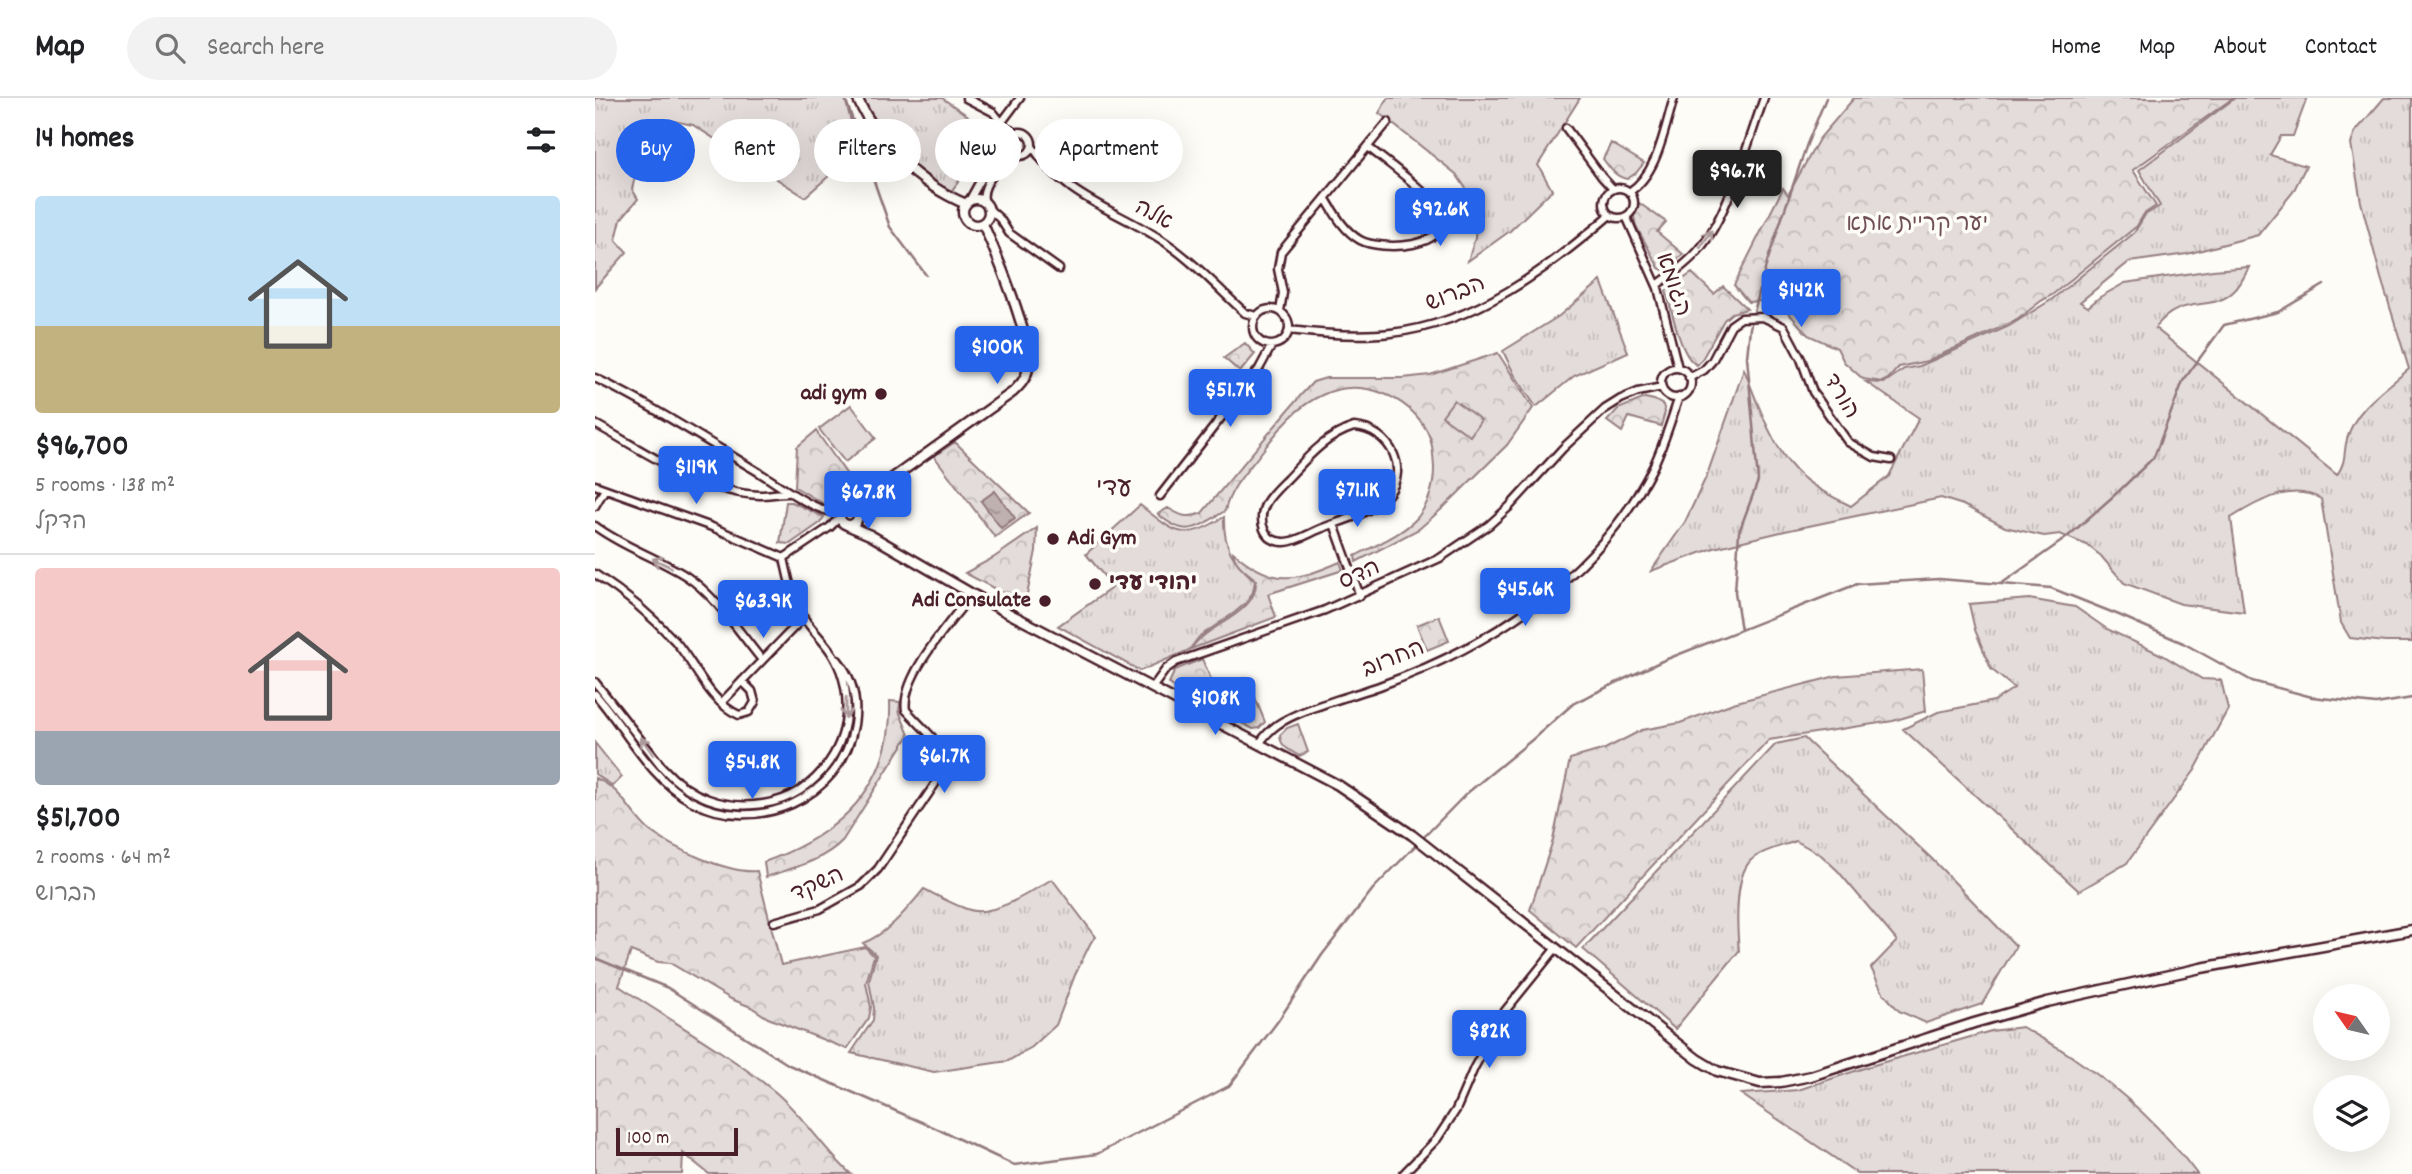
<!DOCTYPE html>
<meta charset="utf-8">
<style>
:root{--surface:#fff;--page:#f2f2f2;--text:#202124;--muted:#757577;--line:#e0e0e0;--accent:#2563eb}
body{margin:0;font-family:Dekko,"Playpen Sans Hebrew",sans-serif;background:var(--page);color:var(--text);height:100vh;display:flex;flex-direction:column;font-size:26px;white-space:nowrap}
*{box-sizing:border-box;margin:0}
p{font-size:23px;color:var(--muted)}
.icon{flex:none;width:38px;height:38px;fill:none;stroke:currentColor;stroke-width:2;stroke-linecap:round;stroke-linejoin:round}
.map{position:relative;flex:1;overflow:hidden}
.details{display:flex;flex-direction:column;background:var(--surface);width:595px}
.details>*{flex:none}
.hud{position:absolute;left:21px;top:21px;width:665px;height:63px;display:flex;gap:14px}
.needle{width:46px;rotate:304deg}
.fabs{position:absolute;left:1718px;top:886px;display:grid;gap:14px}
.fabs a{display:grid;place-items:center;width:77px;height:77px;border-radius:50%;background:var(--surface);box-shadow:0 7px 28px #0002;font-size:35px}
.scale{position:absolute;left:21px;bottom:18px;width:122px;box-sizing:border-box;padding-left:7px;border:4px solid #4a1f2b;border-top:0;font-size:19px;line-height:24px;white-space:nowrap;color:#4a1f2b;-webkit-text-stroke:5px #fdfcf7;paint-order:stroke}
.price{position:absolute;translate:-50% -60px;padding:0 16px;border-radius:7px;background:var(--accent);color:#fff;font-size:23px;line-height:46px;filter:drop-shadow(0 2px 4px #0008)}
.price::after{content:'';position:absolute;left:50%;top:42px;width:21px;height:16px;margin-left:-10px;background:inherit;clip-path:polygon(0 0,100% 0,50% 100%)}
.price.active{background:#222;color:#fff}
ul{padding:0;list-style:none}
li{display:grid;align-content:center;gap:14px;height:371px;padding:0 35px}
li+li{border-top:2px solid var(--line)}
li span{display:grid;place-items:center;height:217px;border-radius:7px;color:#555}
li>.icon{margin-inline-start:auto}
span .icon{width:126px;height:126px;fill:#fffc;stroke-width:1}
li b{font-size:30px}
h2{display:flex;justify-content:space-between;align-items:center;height:84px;padding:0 35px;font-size:30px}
.tag{padding:0 24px;border-radius:32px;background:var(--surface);box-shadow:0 7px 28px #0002;font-size:24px;line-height:63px}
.tag.active{background:var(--accent);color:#fff}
header{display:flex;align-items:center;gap:42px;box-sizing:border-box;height:98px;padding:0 35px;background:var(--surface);border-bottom:2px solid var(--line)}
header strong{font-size:33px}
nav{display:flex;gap:38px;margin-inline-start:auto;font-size:24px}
.search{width:490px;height:63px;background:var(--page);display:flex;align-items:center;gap:18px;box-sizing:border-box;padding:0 24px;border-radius:38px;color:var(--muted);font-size:26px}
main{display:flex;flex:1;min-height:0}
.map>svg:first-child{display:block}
.grass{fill:url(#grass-tufts);stroke:#967e82;stroke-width:2}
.forest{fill:url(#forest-crowns);stroke:#967e82;stroke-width:2}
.pitch{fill:#e3dcda;stroke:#967e82;stroke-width:2}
.water{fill:url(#water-ripples);stroke:#91777b;stroke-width:2}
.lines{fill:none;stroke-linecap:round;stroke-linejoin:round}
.stream{stroke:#91777b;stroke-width:2.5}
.minor-casing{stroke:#4a1f2b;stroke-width:11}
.tertiary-casing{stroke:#4a1f2b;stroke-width:13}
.minor{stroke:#fdfcf7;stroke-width:6}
.tertiary{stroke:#fdfcf7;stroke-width:8}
.oneway{stroke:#ac999b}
.poi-dot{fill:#4a1f2b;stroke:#fdfcf7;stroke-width:2.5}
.labels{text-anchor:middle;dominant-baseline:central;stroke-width:7;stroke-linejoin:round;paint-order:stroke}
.street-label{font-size:23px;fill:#4a1f2b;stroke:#fdfcf7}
.park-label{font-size:23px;fill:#704e57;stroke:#fdfcf7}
.poi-label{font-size:23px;font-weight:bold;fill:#4a1f2b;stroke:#fdfcf7;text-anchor:end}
.quarter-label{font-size:26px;fill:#4a1f2b;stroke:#fdfcf7}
</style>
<header>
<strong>Map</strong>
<div class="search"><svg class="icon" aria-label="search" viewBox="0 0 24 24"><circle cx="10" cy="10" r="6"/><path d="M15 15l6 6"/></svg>Search here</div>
<nav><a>Home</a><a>Map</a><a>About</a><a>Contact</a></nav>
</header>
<main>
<section class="details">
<h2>14 homes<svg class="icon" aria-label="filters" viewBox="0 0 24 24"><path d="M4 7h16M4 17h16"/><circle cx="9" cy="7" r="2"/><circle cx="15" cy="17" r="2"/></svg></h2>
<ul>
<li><span style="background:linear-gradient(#bfe0f5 60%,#c2b280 0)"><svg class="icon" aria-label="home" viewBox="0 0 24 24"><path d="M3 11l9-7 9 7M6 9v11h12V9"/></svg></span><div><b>$96,700</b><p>5 rooms · 138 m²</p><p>הדקל</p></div></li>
<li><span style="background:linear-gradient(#f6c9c9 75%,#9aa5b1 0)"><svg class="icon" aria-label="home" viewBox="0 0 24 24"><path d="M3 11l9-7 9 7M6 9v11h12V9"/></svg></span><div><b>$51,700</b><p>2 rooms · 64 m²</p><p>הברוש</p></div></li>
</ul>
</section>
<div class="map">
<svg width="1817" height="1076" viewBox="0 0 1817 1076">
<defs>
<pattern id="grass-tufts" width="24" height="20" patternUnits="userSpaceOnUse" patternTransform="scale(1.75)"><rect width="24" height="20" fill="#e3dcda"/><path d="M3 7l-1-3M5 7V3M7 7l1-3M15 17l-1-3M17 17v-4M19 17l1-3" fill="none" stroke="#c4bcbb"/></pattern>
<pattern id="forest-crowns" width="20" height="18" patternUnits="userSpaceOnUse" patternTransform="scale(1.75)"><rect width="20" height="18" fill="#e3dcda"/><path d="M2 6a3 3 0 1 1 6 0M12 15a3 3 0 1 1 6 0" fill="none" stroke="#c4bcbb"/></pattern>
<pattern id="water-ripples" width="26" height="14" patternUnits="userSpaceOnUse" patternTransform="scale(1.75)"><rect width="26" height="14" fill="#c0b1b1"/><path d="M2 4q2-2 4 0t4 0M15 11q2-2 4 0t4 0" fill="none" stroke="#9e8f90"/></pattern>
</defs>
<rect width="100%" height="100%" fill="#fdfcf7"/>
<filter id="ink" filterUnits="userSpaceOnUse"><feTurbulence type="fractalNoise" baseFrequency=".0143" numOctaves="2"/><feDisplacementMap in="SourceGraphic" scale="14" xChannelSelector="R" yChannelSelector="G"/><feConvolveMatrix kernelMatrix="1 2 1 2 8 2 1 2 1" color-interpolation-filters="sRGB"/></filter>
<g filter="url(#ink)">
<path class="grass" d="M0,0H250L256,24L269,47L210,99L98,27L74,22L47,51L37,91L43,101L26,121L21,142L32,154L0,190Z
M267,0H347L373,18L357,43L379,63L354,96C311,65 294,46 267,0Z
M793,0H985L943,67L957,92L915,133L873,163L880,140L881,122L876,98L861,76L784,15Z
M1640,0H1712L1698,38H1686L1675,57L1711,68L1698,94L1663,137L1592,156L1534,164L1485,204L1493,209L1505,199L1530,185L1618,172L1654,169C1650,177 1646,187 1639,193C1616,216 1587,194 1560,230L1742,377C1752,362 1748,356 1752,341C1760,310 1792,290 1814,271L1786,180L1766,104L1756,46L1760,34L1789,0H1817V544H1790L1755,540L1746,525L1726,401C1696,384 1661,404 1636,420L1649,514L1586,506L1529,485L1506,458L1492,447L1465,436L1449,438L1410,429L1368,407L1346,400L1190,433L1119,450L1056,473L1090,424L1112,377L1149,271C1162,304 1177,348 1201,373C1215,388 1238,399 1256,408L1294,378L1324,320L1271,284L1289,285L1309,271L1325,268L1414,228L1456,202L1539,135L1550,117L1565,108L1544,72Z
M1006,183L1033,254L979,278L941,309L919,276L908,253L964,218Z
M545,407C581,435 587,445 629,419C628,449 638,463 660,483L658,494L651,505L639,515L604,539L594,552L545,573L463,528L518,489L491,456Z
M1434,501L1480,509L1512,531L1569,558L1607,581L1626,582L1633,611L1600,672L1532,765L1484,793L1308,631L1343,614L1399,603L1419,590L1396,571L1380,532L1374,506Z
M1209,640L1337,761L1421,848L1387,906L1331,925L1304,913L1288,895L1276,870L1302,843L1243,773L1226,757L1201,743C1188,748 1172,751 1160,759C1138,772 1142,831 1144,853L1080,931L988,851L1181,646Z
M0,645L27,679L18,688L0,676Z
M457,781L501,839L496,844L480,877L461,927L437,949L413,963L339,974L256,955L278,922L279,910L274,883L281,857L268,845C294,835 311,812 329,791C343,798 359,807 375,812C399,819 437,793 457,781Z
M1427,929C1446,940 1466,950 1483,963C1529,994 1569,1032 1602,1076H1263L1146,996L1203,992L1272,969L1396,933Z"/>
<path class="forest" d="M1259,0H1638L1538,72L1561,108L1549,116L1542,128L1457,197L1446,203L1422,222L1332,263L1304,269L1293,281L1287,284L1268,281L1249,264L1242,250L1213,237L1182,202L1153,204L1139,187L1188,90L1193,97L1224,41Z
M1016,45L1049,65L1041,75L1032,81C1020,79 1015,70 1008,61Z
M1044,105L1071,124L1062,134L1088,156L1072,171L1068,172L1064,170L1041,128L1039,119Z
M1097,175L1119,196L1128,188L1152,211L1137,215L1129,222L1106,263L1102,267C1085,260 1077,211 1071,193Z
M650,245L660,256L645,274L629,260Z
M903,255L938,310L912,347L849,409L824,431L761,464L760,458C780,447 807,437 823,419C834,405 839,388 839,370C838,357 838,344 832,333C812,297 765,279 727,297C702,308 685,330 669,351C654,371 635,389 630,413C602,430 591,441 563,416L573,410C586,418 592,421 607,415L706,297L718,284L731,280H808L835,277Z
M1050,300L1059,302L1068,307L1070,314L1066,328L1034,319L1027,334L1012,323L1023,311Z
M221,333L265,395L244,406L234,409L200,389L202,349Z
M360,344L434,415L400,439L339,358Z
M191,404H197L229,419L225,425L195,446L185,445Z
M442,430L441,453L430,507L370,475L398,460Z
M638,454C677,488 699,484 745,464L748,472L673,496L681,519L596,551C611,526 663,517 661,482C652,474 639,466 638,454Z
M844,518L854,543L832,552L822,527Z
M607,561L620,590L652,580L670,624L664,630L658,631L579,590L574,585L580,572Z
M1327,571L1331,613L1298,623L1174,642L981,850L935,812L958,742L975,661L1010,651L1047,632L1085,625L1138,605L1241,578Z
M295,603L305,604L304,613L314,637L248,742C228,763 198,770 171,779L169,764C244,737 298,689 295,603Z
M703,626L713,654L704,658C695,652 685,649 685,637L692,630Z
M0,680C27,690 35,716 55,733C77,750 134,776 162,773L186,867L270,849L279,858L271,885L276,909L274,920L252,951L173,920L156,909L136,901L75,865L63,864L36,853L24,888C75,922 131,954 179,993C208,1017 228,1051 256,1076H114L88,1055L87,1076H0Z"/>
<path class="pitch" d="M859,302L886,322L875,338L847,318Z
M256,307L281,340L250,364L224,331Z"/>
<path class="water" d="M400,393L420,420L406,430L386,403Z"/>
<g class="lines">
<path class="stream" d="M250,0L295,129L331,177
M1406,486L1471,440L1523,394L1559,359L1588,283L1629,227L1683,214L1729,187
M1146,532L1140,494L1144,434L1163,383L1152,259L1155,230L1172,164L1212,46L1231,0
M0,860L73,890L194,967L338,1029L419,1067L502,1056L634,988L683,923L727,857L778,791L871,696L938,641L979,605L1067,563L1262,486L1344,481L1456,490L1524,517L1588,545L1657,583L1717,599L1781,606L1817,600"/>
<g class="minor-casing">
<path id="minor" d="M371,0L398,14L411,30L422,35
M407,24L425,0
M971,30L1007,79L1018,91
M413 46a12 12 0 1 1 24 0a12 12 0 1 1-24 0Z
M437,48C470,101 523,112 570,144C600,165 623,190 650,215L661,218
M1009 105a15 15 0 1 1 30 0a15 15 0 1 1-30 0Z
M1034,94C1063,76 1069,31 1079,0
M731,101C740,116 749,133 765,142C785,153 859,151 844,115C836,95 791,64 773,49
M374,103L394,67L414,45
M390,105C383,88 407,63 423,58
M394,111L405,121L414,135L464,171
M1031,118L1063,190L1083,270
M1062,187C1076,177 1091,167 1103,153C1133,118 1153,44 1169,0
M658 229a18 18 0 1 1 36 0a18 18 0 1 1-36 0Z
M685,213L688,195L683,171L686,154L793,24
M694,232C727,236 762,239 796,235C882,225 951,172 1015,117
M1066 285a15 15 0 1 1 30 0a15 15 0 1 1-30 0Z
M0,280C54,306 104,338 155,369C180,383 217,414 245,415
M1094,280L1109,272L1117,263L1136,227L1146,220L1168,219L1189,229L1206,261L1218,294L1253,344L1279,359L1296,362
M0,326C48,352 109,396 165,397C174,397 183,395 192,395
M759,329C796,331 818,375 788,402C771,417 745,423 725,431C715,435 701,444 690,444C668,445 662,421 671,405C676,396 685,388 692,381C712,360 730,338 759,329Z
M0,387L117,429L189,460
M565,398L664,271L677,247
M0,408L10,391
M739,426L765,498
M0,428C28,449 61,459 91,478C121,498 144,534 167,562
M189,460L235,429L245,419
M0,476C29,495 56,517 80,543C100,566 114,604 144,617L154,614L160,604L157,593L147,583
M0,584L68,670C94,699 130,712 168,706C196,702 218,687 234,664C256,632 258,588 236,554C227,541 215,530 206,516C197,500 193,478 189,460
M557,590L571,571L581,564L730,512L845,460L894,427L914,409L968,350L1010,311L1026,301L1043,294L1067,289
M0,596C31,631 54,680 96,703C160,738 247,701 259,627C263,603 259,582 243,562
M127,604L209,519
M664,646C669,639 675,632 682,627C706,610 758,598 787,587C898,547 1004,477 1058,369C1069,346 1076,322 1084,299
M179,824L225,811L266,788L283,771L340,686L348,660L337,639L311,612C305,579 358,521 377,496
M808,1076L842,1041L861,1012L879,970L910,913L961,850"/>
</g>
<g class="tertiary-casing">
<path id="tertiary" d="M262,0C284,47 323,86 371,106
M368 114a13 13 0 1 1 26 0a13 13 0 1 1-26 0Z
M253,408L271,399L418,294C425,287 431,281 433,271C438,242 401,155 388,126
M245 418a9 9 0 1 1 18 0a9 9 0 1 1-18 0Z
M252,427L275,437L377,496L743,687L817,737L1102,961L1122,973L1165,985L1186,984L1216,978L1379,925L1452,904L1606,870L1817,832"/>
</g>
<use href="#minor" class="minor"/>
<use href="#tertiary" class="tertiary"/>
</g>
<defs><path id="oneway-shaft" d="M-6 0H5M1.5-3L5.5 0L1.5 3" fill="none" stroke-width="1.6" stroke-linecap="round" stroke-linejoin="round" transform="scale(1.75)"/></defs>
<g class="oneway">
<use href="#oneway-shaft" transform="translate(1111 141) rotate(-56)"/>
<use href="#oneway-shaft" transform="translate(67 465) rotate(-154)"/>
<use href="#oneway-shaft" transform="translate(251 610) rotate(91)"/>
<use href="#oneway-shaft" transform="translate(52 648) rotate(-126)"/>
</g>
</g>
<g class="poi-dot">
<circle cx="286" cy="296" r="7"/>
<circle cx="458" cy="441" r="7"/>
<circle cx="500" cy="486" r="7"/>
<circle cx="450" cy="503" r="7"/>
</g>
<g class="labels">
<g class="street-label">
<text transform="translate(558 118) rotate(29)">אלה</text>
<text transform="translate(1077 187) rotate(71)">הגומא</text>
<text transform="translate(861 197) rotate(-22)">הברוש</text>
<text transform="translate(1245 299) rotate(59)">הורד</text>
<text transform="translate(765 478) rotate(-24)">הדס</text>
<text transform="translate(799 562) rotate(-22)">החרוב</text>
<text transform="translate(223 788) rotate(-24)">השקד</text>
</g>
<g class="park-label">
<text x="1322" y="127">יער קריית אתא</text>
</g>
<g class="poi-label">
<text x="272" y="296">adi gym</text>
<text x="472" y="441" text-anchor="start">Adi Gym</text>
<text x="514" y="486" text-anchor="start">יהודי עדי</text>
<text x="436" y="503">Adi Consulate</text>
</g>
<g class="quarter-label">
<text x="519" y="391">עדי</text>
</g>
</g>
</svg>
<div class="fabs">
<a><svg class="needle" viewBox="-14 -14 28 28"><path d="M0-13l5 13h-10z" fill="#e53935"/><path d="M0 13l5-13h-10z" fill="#757577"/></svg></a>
<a><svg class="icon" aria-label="layers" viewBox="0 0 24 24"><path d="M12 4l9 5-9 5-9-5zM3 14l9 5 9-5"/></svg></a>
</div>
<div class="scale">100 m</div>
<b class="price active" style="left:1142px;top:112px">$96.7K</b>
<b class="price" style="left:845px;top:150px">$92.6K</b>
<b class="price" style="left:1206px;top:231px">$142K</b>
<b class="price" style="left:402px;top:288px">$100K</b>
<b class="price" style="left:635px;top:331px">$51.7K</b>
<b class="price" style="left:101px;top:408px">$119K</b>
<b class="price" style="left:762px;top:431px">$71.1K</b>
<b class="price" style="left:273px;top:433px">$67.8K</b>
<b class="price" style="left:930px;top:530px">$45.6K</b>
<b class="price" style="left:168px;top:542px">$63.9K</b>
<b class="price" style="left:620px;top:639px">$108K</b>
<b class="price" style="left:349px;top:697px">$61.7K</b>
<b class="price" style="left:157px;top:703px">$54.8K</b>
<b class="price" style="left:894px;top:972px">$82K</b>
<div class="hud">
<a class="tag active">Buy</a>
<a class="tag">Rent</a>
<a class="tag">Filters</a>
<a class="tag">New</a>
<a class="tag">Apartment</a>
</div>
</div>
</main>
